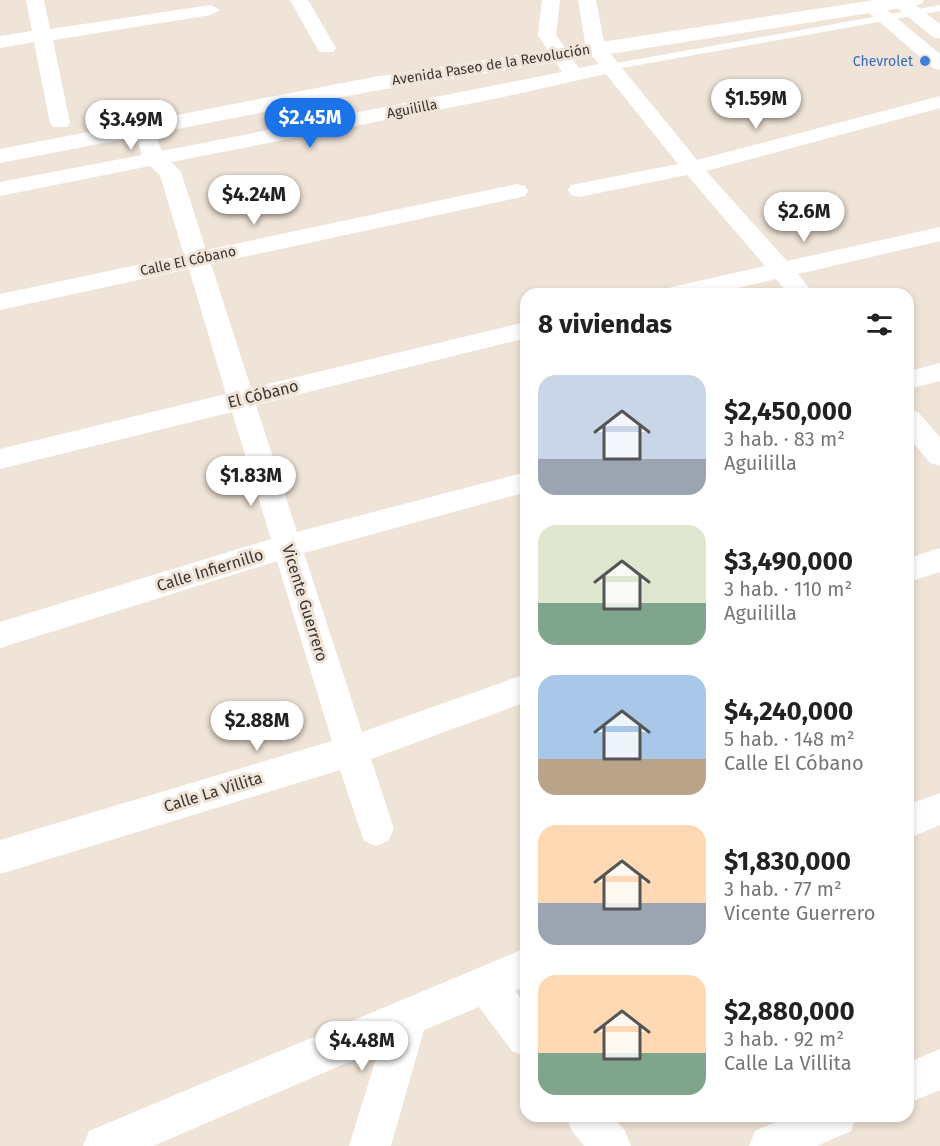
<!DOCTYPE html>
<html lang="es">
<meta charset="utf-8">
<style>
:root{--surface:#fff;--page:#f2f2f2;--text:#222;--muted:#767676;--accent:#1a73e8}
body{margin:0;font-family:"Fira Sans",sans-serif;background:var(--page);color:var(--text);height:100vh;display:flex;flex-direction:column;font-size:22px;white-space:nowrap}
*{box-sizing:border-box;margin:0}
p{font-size:20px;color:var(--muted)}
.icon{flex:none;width:33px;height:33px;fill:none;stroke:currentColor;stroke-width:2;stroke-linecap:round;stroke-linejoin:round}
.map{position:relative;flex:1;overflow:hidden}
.side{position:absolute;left:520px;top:288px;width:394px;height:834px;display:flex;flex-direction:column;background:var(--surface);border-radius:18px;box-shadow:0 3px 9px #0003}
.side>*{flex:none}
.price{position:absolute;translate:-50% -51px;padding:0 14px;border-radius:21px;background:#fff;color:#222;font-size:20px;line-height:39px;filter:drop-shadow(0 2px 3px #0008)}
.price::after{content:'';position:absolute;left:50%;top:36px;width:18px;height:14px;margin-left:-9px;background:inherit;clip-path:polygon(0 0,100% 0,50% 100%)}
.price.active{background:var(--accent);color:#fff}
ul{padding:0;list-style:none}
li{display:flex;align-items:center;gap:18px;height:150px;padding:0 18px}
li span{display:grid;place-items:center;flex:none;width:168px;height:120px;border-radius:18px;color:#555}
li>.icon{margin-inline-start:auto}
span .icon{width:72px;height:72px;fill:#fffc;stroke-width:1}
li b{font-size:26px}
h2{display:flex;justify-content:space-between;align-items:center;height:72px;padding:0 18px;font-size:26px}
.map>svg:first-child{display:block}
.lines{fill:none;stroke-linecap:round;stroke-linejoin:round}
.lane{fill:#fff;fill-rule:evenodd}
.street{fill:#fff;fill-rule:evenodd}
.primary{fill:#fff;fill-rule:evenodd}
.shop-dot{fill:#3f7fe0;stroke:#f0e3d7;stroke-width:2}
.labels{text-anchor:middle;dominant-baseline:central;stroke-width:6;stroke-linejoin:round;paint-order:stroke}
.far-shop-label{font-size:14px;fill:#366cbe;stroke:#f0e3d7;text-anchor:end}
.far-street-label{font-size:14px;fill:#3c3732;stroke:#f0e3d7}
.street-label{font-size:16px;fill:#3c3732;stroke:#f0e3d7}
</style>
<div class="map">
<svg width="940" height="1146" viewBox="0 0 940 1146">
<rect width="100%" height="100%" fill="#f0e3d7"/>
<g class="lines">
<path class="lane" d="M940,5V11L611,70L606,67L611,64Z"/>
<path class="street" d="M26,0H44L50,29L211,5L220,10L211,15L53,40L70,123L67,127H53L50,123L34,42L0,48V36L32,31Z
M290,0H308L336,48L333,52H319Z
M542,0H560L556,35L579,68L599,64L586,48L578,0H596L605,47L697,160L940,96V108L706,171L787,261L940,227V241L798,274L814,294H789L776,279L711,294H665L668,288L765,266L687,175L579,197L571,195L568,190L571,185L678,164L606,74L494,99L171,162L181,172L206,250L517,184L525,186L528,191L525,196L517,198L211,264L251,388L526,322V338L256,405L297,532L526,472V492L304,553L362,732L526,674V702L371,759L394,829L388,841L376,846L364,841L340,770L0,874V840L332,741L277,561L0,648V622L271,539L232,412L0,469V449L226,394L189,269L0,310V294L184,255L160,175L150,166L0,196V182L142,155L133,128L136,124H150L162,151L562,72L538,35Z
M895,0H909L940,24V39L933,37L896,7L893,3Z
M874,3L880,4L940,54V70L933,68L868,12L865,8Z
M940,363V381L909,389V371Z
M909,409L918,412L940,437V466L930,463L909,437Z
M940,548V572L909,582V558Z
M940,793V825L909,838V804Z
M526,948V986L515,991L526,1005V1057L512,1051L479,1007L424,1030L391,1146H349L379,1049L153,1146H83L89,1131Z
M940,1049V1090L909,1103V1062Z
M566,1116H613L625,1131L631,1146H584L572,1131Z
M789,1116H857L851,1131L817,1146H749L755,1131Z"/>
<path class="primary" d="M875,0H924L921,4L914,6L374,91L0,163V149L374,77Z"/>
</g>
<circle class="shop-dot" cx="925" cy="61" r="6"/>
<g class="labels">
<g class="far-shop-label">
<text x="913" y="61">Chevrolet</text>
</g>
<g class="far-street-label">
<text transform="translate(491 65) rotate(-9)">Avenida Paseo de la Revolución</text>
<text transform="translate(412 109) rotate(-11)">Aguililla</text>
<text transform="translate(188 261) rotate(-12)">Calle El Cóbano</text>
</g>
<g class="street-label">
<text transform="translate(263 394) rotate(-14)">El Cóbano</text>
<text transform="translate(210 570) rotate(-17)">Calle Infiernillo</text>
<text transform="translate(305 603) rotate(73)">Vicente Guerrero</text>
<text transform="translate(213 792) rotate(-17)">Calle La Villita</text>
</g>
</g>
</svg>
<b class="price" style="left:756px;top:130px">$1.59M</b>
<b class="price active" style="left:310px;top:149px">$2.45M</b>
<b class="price" style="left:131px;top:151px">$3.49M</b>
<b class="price" style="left:254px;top:226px">$4.24M</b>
<b class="price" style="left:804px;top:243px">$2.6M</b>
<b class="price" style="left:251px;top:507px">$1.83M</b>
<b class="price" style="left:257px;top:752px">$2.88M</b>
<b class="price" style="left:362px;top:1072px">$4.48M</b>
<section class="side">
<h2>8 viviendas<svg class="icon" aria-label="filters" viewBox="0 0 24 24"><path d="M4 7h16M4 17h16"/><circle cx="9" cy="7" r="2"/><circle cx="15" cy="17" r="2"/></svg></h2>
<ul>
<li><span style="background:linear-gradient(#c9d6e8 70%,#9aa5b1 0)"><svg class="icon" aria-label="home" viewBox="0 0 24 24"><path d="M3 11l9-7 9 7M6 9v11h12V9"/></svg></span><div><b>$2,450,000</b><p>3 hab. · 83 m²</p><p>Aguililla</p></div></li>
<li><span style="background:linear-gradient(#dfe7d0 65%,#7fa58c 0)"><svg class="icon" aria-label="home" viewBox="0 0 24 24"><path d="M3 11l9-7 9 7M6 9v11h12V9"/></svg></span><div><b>$3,490,000</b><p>3 hab. · 110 m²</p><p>Aguililla</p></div></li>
<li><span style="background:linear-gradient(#a9c7e8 70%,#b9a48a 0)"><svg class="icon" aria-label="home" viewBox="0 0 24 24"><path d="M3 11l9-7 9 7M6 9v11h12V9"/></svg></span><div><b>$4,240,000</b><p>5 hab. · 148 m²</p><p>Calle El Cóbano</p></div></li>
<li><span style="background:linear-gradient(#ffd9b3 65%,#9aa5b1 0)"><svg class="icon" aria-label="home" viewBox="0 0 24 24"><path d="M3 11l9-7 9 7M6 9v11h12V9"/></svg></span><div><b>$1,830,000</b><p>3 hab. · 77 m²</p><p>Vicente Guerrero</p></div></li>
<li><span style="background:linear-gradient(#ffd9b3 65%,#7fa58c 0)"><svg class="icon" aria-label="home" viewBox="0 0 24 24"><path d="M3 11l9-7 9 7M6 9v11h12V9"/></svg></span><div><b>$2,880,000</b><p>3 hab. · 92 m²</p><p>Calle La Villita</p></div></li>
</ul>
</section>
</div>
